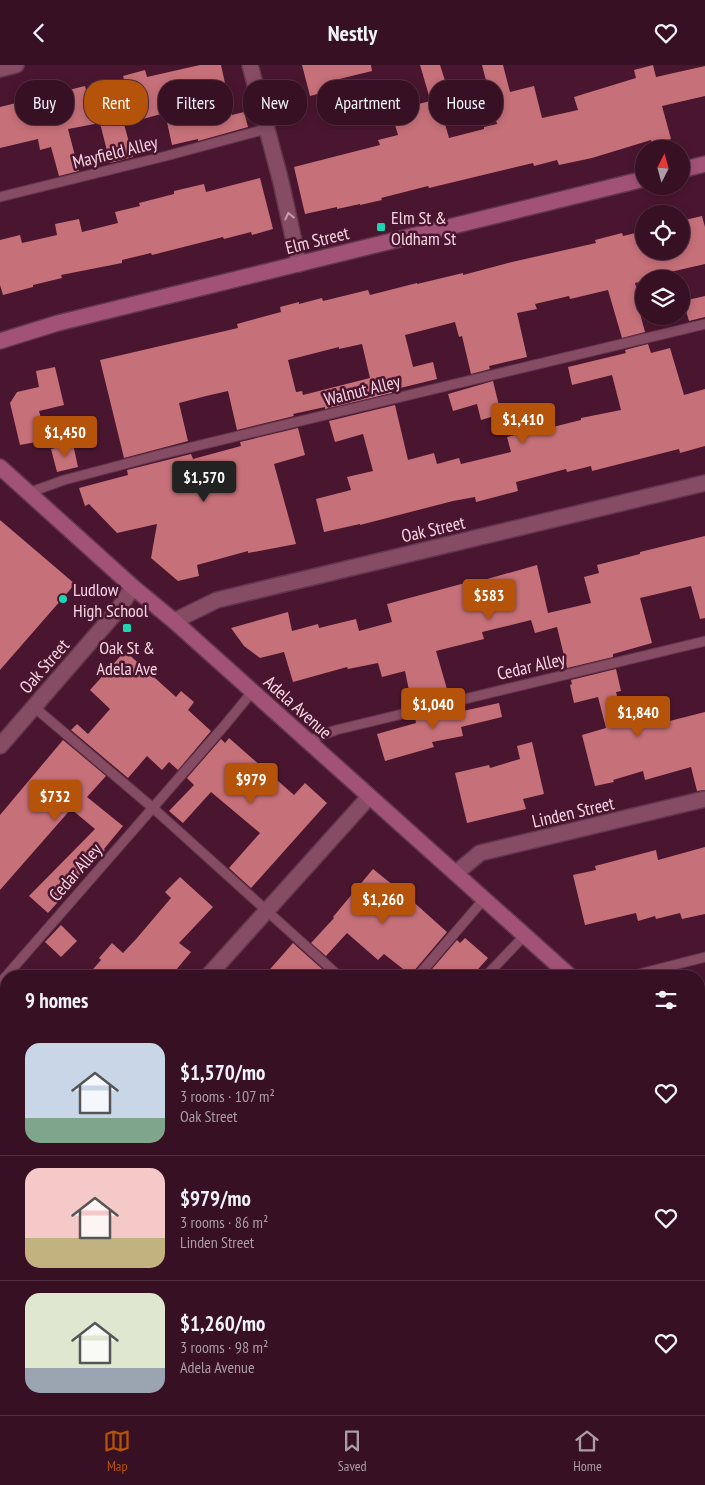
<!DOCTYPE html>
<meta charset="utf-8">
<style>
:root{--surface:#381023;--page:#431e30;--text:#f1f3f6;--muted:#ab9da6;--line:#523041;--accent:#b45309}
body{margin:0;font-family:"PT Sans Narrow",sans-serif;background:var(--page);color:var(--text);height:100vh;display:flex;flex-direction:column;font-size:19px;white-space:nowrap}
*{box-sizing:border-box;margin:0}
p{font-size:16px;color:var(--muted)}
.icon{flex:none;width:28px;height:28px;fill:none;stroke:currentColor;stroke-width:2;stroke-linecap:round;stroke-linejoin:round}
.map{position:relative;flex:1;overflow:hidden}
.details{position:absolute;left:0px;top:905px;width:705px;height:445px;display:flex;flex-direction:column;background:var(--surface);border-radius:20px 20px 0 0;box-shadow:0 2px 8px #0003,0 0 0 1px var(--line)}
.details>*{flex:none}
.top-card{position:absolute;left:15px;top:15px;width:675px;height:45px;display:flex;gap:10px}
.needle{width:32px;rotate:6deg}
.fabs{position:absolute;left:635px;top:75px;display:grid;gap:10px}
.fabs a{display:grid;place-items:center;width:55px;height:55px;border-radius:50%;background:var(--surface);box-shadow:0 2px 8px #0003,0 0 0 1px var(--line);font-size:25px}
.price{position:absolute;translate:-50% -42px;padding:0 11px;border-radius:5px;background:var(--accent);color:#fff;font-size:16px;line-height:32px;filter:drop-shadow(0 1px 2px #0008)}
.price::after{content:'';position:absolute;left:50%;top:30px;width:15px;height:11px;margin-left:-8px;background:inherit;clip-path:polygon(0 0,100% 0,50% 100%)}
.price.selected{background:#222;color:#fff}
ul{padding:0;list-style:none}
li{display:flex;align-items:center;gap:15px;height:125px;padding:0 25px}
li+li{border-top:1px solid var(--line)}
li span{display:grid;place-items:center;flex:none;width:140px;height:100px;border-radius:15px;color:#555}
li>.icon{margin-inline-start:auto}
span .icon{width:60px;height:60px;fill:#fffc;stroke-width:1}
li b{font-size:21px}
h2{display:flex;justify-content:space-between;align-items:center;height:60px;padding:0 25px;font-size:21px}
.pill{padding:0 18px;border-radius:20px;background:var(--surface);box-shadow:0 2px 8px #0003,0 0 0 1px var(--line);font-size:18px;line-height:45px}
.pill.selected{background:var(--accent);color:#fff}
header{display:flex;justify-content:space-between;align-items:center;height:65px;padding:0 25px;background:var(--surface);font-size:22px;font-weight:600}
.dock{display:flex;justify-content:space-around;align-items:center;height:70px;border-top:1px solid var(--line);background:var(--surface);font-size:14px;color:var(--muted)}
.dock a{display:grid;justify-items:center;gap:2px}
.dock .selected{color:var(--accent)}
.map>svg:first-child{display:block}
.building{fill:#c67079;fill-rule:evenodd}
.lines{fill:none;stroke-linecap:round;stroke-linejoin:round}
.lane-casing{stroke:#63374c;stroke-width:11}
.street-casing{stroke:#63374c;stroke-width:18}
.secondary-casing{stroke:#63374c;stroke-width:18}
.lane{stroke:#864c64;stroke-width:9}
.street{stroke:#864c64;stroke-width:15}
.secondary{stroke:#a25375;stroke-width:15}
.oneway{stroke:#ca9eaf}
.poi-dot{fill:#1cd5b1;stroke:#4a162f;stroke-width:2}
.labels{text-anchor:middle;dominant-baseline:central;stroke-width:5;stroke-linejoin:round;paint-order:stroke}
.street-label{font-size:18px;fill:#f8d5e1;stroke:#4a162f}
.poi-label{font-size:18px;fill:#f8d5e1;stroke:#4a162f;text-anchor:start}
</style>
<header><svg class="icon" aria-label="back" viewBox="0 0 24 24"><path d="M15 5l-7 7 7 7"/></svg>Nestly<svg class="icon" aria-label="heart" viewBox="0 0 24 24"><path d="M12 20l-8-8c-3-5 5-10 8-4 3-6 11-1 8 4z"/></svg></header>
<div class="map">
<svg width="705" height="1350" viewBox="0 0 705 1350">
<rect width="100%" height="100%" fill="#4a162f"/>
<path class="building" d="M200,0H221L232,50L244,47L248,62L198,76V74L172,80L165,48L124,59L133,92L110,98L100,58L68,64L79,106L59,111L51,82L40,85L38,74L0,83V42L85,21L86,25L125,18L123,11L145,5L147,12Z
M302,0H371L372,6L327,17L329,26L310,31Z
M420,0H440L449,28L430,34Z
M482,0H503L510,27L534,21L542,53L578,45L574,32L636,13L634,5L653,0L656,12L705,1V31L662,41L671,74L652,79L651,75L592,93L559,100L557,95L534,101L533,98L429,123L428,121L381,133L382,135L360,140V139L337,144V142L305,149L294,102L380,80L378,75L398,70L391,46L438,34L449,73L484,64V62L497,59Z
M260,113L273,164L252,170L251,167L224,174L223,172L152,190L151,188L122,195V198L61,210L62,213L33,220V222L3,230L0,220V175L20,170L22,178L57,170L55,159L79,154L82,167L118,158L115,147L140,141L139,138L174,129V126L204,119L206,127Z
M702,151L705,162V199L666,208V210L652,214H644V216L635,218L638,229L635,230L645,267L622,273L608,225L570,234L569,231L535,239L537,244L517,248L527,292L489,301L490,304L471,309L462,271L459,272L455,257L405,270L413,302L433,297L437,314L392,325V328L325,344V342L293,349L294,351L237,365L228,326L206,331L179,338L188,376L124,393L100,295L238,263L237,259L281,247L280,242L299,237V239L322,233L323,236L368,225L370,230L417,218V219L463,208V210L512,197L596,178L595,175L622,168L623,171L644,166V186H681V156ZM362,279L370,313L303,330L302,326L296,327L288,295L339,282V284Z
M705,231V252L689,256L683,236Z
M648,279L651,288L670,283L684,330L705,324V381L680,388L679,384L592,406L591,401L567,407L566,404L516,417L518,426L499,431L476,437L475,432L453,436L360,460V459L324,467L316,434L351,425L347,412L373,406L363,369L335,377L329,356L395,340L408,395L434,388L437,399L459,393L461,399L511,387L507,372L529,366L549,363L581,355V353L621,345L612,310L572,320L568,302L626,288L625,285Z
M55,302L64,340L39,346L47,375L20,380L10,338L17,327L39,322L36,306Z
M493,316L501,349L481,355L477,339L453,346L448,329Z
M298,363L305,390L274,399L296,479L248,488V486L197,500L199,511L178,516L151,493L157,459L117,468L89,439L85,441L79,423L128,410L127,405L191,389L193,394L241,381L240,377Z
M73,379L78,402L57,407L51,384Z
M0,455L75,519L0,605Z
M705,471V553L700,554L691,521L640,533L652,578L613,589V592L567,603L557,562L535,568L531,555L482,567L484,574L436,586L449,631L412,640L405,606L382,612L378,598L348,604L347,602L293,617L284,587L260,593L244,581L231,563L288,547L292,566L318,559L319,563L356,554L359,566L392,557L387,539L465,518L466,520L537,500L548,548L591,538L584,512L599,508L597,500L640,489V487Z
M125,586L176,632L181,626L194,637L188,645L211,666L178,705L169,697L162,705L147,691L128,713L71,665L77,659L88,669L110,644L90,625Z
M616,604L621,626L616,627L625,661L649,655L650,661L705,647V725L697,726L691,702L645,715L643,706L613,715L614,717L595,721L582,670L606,663L598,632L574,638L570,620L572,619L571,615Z
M499,638L502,652L461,662L463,671L432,677L434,682L385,696L377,669L416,658L415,652L453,643L454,648Z
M229,673L294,730L305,718L327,738L251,823L229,803L260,768L211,727L183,758L169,746L194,720L187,713L221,674L225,678Z
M63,675L106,711L87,732L123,761L104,784L105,785L77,812L79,814L48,848L29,831L95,764L71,744L0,825V750Z
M532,677L544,729L523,734L526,744L467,758L455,708L489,700L490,703L520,694L517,681Z
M705,782V849L682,854L680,848L656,854L655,851L638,856L636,848L585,860L573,810L596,805L595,801L656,785L658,795Z
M373,804L409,833L447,867L413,907L412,911L384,889L378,895L347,868L326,891L311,878L334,853L333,852Z
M180,812L213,842L179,878L191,887L171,911H87L101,895L99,893L112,878L123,888L137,873L171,833L165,827Z
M61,860L77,876L61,892L45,877Z
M465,873L488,893L472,911H426L457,875L460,878Z
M293,878L303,887L330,911H264Z"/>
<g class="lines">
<g class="lane-casing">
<path id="lane" d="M0,132L166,91L266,64
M28,428L64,415L163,389L705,259
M34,642L153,743L339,911
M307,676L336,665L705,576
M418,911L484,834
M486,911L525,870
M631,911L705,892
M0,918L225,660L252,627
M35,1350L40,1344
M417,1350L423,1344"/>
</g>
<g class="street-casing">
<path id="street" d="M250,0L281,117L299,199
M0,4L16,0
M174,556L217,535L705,418
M0,681L117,546L133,522
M456,808L480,788L705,734
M208,911L369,732
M0,1150L6,1143
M699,1246L705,1239
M0,1273L6,1279
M80,1344L87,1350
M229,1350L234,1344
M609,1350L614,1344"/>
</g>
<g class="secondary-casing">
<path id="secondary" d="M681,105L705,99
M0,276L58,258L644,114
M0,402L133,522L174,556L570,911
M699,1029L705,1035"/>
</g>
<use href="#lane" class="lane"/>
<use href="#street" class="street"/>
<use href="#secondary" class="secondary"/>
</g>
<defs><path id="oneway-chevron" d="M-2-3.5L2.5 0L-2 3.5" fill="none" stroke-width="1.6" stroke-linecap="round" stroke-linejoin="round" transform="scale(1.25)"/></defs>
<use class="oneway" href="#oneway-chevron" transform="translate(289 151) rotate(-103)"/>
<g class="poi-dot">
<rect x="376" y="157" width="10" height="10" rx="2.5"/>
<circle cx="63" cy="534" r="5"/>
<rect x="122" y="558" width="10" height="10" rx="2.5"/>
</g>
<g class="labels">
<g class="street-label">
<text transform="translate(115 87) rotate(-14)">Mayfield Alley</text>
<text transform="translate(317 175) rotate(-14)">Elm Street</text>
<text transform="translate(362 325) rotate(-14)">Walnut Alley</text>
<text transform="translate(433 464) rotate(-13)">Oak Street</text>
<text transform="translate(44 601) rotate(-49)">Oak Street</text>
<text transform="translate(531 601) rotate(-13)">Cedar Alley</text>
<text transform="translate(298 642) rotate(42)">Adela Avenue</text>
<text transform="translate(573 747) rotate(-13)">Linden Street</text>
<text transform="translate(75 807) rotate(-49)">Cedar Alley</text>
</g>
<g class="poi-label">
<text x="391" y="152">Elm St &amp;<tspan x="391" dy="21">Oldham St</tspan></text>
<text x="73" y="524">Ludlow<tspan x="73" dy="21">High School</tspan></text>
<text x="127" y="582" text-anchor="middle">Oak St &amp;<tspan x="127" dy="21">Adela Ave</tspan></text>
</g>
</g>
</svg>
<div class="fabs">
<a><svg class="needle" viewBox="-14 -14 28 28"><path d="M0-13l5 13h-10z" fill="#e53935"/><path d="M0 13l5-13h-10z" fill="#ab9da6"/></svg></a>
<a><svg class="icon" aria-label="locate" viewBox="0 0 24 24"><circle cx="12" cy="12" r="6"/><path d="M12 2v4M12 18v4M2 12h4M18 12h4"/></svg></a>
<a><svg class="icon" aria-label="layers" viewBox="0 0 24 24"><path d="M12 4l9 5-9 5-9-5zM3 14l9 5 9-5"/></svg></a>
</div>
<b class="price" style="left:523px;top:380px">$1,410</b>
<b class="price" style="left:65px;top:393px">$1,450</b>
<b class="price selected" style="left:204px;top:438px">$1,570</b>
<b class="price" style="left:489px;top:556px">$583</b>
<b class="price" style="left:433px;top:665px">$1,040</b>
<b class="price" style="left:638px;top:673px">$1,840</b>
<b class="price" style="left:251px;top:740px">$979</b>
<b class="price" style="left:55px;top:757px">$732</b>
<b class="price" style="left:383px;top:860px">$1,260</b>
<div class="top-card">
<a class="pill">Buy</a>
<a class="pill selected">Rent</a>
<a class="pill">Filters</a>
<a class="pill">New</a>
<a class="pill">Apartment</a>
<a class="pill">House</a>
</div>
<section class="details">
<h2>9 homes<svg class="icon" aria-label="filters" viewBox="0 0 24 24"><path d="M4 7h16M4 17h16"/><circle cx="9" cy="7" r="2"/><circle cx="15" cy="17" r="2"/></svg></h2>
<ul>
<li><span style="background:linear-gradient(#c9d6e8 75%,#7fa58c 0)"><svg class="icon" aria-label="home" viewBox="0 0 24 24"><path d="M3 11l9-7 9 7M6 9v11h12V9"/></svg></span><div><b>$1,570/mo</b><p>3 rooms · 107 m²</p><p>Oak Street</p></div><svg class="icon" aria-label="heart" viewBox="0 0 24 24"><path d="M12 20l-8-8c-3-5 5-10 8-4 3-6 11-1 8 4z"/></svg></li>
<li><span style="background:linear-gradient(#f6c9c9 70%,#c2b280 0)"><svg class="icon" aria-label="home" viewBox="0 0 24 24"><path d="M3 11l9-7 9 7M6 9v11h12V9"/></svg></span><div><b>$979/mo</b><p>3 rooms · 86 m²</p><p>Linden Street</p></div><svg class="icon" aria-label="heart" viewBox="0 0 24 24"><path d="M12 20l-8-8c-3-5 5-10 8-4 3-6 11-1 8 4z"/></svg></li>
<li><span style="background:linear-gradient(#dfe7d0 75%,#9aa5b1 0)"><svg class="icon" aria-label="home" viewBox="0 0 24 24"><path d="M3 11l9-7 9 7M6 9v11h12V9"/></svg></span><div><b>$1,260/mo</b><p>3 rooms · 98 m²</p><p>Adela Avenue</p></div><svg class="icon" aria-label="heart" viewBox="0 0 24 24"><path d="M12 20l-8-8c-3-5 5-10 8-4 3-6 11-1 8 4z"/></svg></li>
</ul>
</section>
</div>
<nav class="dock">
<a class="selected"><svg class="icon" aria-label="map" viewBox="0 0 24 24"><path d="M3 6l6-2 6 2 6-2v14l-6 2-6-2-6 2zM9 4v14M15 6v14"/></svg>Map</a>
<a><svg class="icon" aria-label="saved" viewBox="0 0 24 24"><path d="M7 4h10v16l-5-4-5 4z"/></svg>Saved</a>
<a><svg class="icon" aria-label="home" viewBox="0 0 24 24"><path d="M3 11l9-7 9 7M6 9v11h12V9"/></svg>Home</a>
</nav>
